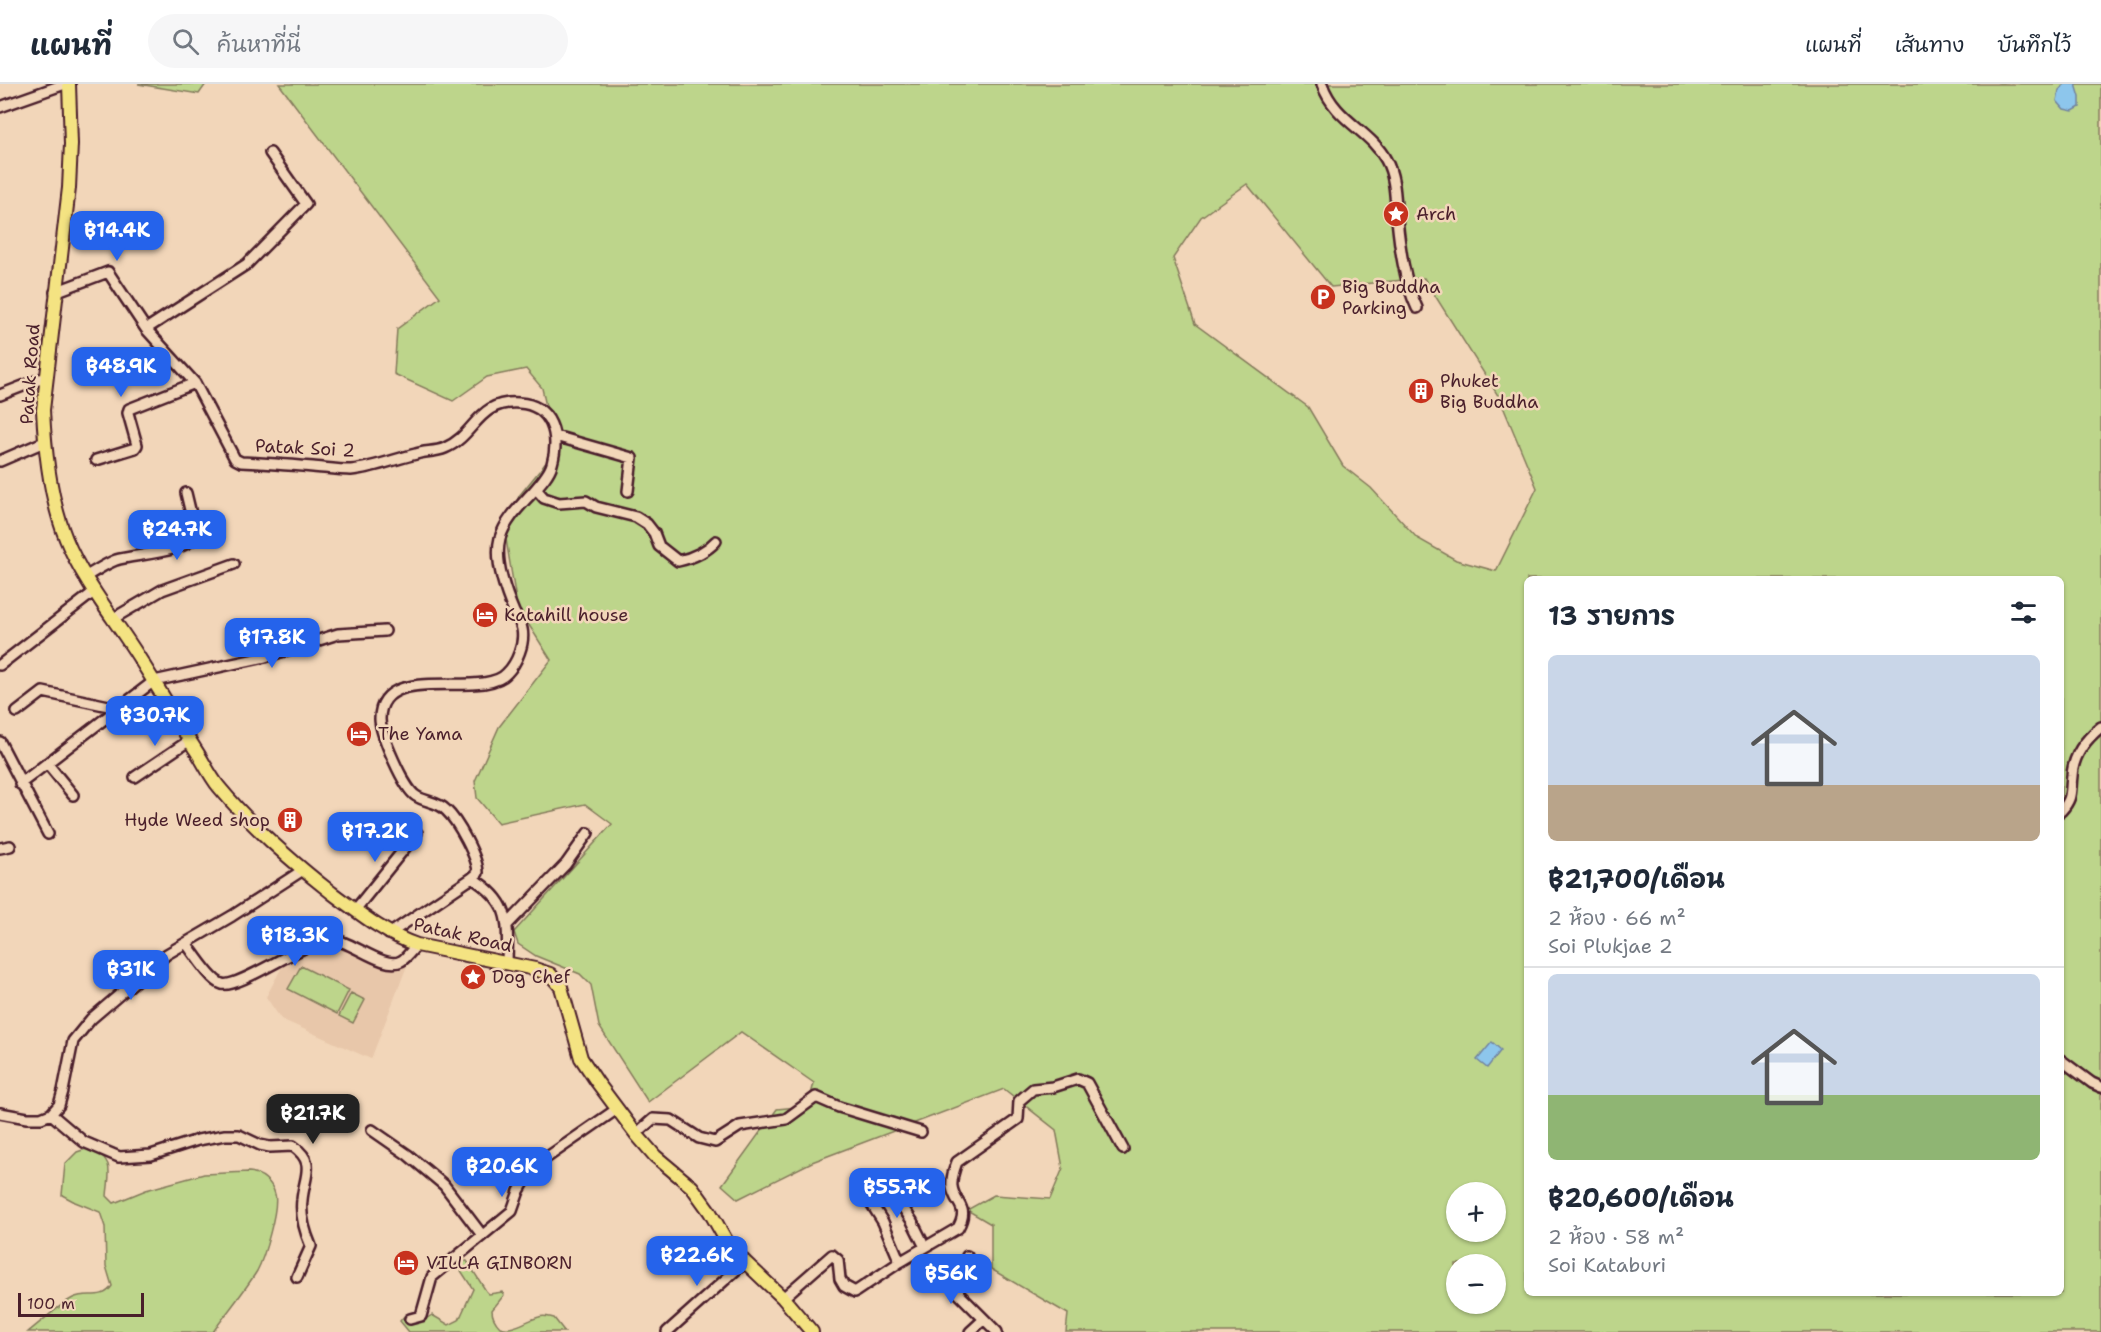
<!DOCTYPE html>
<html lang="th">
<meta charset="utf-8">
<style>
:root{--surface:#fff;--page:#f6f6f7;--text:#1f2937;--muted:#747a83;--line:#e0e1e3;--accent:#2563eb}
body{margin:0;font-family:"Shantell Sans","Playpen Sans Thai",sans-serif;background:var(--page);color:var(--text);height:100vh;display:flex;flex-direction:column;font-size:22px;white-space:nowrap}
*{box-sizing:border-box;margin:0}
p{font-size:20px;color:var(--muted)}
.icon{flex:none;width:33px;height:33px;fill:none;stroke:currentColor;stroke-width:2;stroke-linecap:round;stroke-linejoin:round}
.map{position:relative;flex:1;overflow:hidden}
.side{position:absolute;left:1524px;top:492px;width:540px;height:720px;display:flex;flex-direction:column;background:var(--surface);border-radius:9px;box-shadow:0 2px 4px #0004}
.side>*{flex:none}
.buttons{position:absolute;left:1446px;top:1098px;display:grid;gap:12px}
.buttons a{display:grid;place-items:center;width:60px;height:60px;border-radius:50%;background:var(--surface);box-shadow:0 2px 4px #0004;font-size:30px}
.scale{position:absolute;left:18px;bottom:15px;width:126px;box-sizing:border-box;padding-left:6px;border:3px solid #4a1f2b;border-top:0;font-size:16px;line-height:21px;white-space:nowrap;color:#4a1f2b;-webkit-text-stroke:4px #f2d6b9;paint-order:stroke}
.price{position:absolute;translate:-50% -51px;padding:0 14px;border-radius:12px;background:var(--accent);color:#fff;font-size:20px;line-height:39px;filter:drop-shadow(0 2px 3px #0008)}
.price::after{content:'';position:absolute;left:50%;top:36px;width:18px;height:14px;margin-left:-9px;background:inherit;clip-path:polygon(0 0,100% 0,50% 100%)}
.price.current{background:#222;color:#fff}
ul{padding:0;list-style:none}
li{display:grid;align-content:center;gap:12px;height:318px;padding:0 24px}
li+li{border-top:2px solid var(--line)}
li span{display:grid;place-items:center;height:186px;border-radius:9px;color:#555}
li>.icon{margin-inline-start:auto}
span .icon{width:108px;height:108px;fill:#fffc;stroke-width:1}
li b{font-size:26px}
h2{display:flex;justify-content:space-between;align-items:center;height:72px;padding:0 24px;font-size:26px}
header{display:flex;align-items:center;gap:36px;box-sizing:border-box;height:84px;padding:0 30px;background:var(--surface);border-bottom:2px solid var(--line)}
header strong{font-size:28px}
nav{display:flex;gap:33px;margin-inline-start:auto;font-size:21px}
.search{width:420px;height:54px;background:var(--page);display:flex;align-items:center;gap:15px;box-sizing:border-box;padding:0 21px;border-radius:33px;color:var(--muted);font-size:22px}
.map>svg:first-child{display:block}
.built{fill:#e8c7aa}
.green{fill:#bdd58b;stroke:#847a5b;stroke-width:1.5;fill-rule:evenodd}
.water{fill:#8dc6ec;stroke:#72839f;stroke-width:1.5}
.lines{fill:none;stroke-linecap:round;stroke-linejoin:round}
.minor-casing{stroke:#4a1f2b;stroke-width:14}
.major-casing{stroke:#4a1f2b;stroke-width:16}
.minor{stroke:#f2d6b9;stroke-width:9}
.major{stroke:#f4e382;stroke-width:12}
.labels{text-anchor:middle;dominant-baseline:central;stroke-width:5;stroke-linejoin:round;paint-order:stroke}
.poi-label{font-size:18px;fill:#4a1f2b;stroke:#f2d6b9;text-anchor:start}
.street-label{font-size:18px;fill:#4a1f2b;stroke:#f2d6b9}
</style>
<header>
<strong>แผนที่</strong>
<div class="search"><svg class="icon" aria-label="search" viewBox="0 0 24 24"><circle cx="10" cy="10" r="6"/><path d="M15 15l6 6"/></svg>ค้นหาที่นี่</div>
<nav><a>แผนที่</a><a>เส้นทาง</a><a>บันทึกไว้</a></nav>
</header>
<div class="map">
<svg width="2101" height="1248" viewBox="0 0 2101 1248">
<rect width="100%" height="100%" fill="#f2d6b9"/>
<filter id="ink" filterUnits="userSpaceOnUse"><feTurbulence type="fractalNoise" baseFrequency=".0167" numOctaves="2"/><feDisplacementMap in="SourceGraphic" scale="12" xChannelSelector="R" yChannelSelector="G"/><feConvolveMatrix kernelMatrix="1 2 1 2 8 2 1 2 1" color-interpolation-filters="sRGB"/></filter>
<g filter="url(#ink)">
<path class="built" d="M328,850L408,879L371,975L281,935L266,913L292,864L318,852Z"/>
<path class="green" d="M138,0H206L199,10Z
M279,0H2101V1248H1066L1068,1230L991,1185V1140L967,1126L994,1111L1050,1115L1063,1084L1056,1046L1004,1005L812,1078L738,1115L722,1101L777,1025L808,1022L814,999L741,948L648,1018L599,942L591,901L580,890L536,872L518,860L514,848L612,740L585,720L498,739L477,714L475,697L499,643L551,576L517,522L505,449L519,412L549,375V336L542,304L526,285L487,293L453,317L394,290L397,245L440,213ZM1247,100L1331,203L1424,194L1499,313L1537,404L1496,487L1456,476L1417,454L1371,404L1343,382L1308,323L1195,240L1173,174L1201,133ZM1527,495H2061V1209H1527ZM1456,1108H1496V1148H1456ZM1456,1180H1496V1220H1456Z
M301,882L349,906L337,930L288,905Z
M351,909L365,916L353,939L339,932Z
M92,1063C115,1080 109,1086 107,1112L114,1119L146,1106L204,1090L249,1088C261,1089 272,1098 275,1110C279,1124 264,1174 257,1187C244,1208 227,1228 213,1248H28C41,1238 59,1221 73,1214C87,1207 102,1217 112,1202L106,1182L105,1143L100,1128L75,1118L62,1111L65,1080L77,1068Z
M463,1177H467L486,1207L489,1210L502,1208L504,1211L492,1226C492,1233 495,1238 500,1243C512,1248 527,1236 539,1233C544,1231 549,1233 554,1234L565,1248H409L400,1237L405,1231C415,1239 422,1238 432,1231L449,1241L459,1236L473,1205L458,1182Z"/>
<path class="water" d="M2065,0H2076L2080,13V23L2073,27L2064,25L2057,17L2059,6Z
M1492,958L1501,966L1487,984L1477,976Z"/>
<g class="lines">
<g class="minor-casing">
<path id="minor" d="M1322,0C1335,37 1370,46 1386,76C1396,94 1395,116 1397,135C1400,165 1404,196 1417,224
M0,23L65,0
M270,69L306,120L247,180L146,245L195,299L235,375L241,378C265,379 289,381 313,383C325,384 339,386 351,386C373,384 395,375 416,370C425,367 436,368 445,364C476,351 477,316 519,319C552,321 560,352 552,380C549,391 538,402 530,411C519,423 505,437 500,454C494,477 505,507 514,528C517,533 521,539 522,545C525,559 517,579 507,589C483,617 380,576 380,635C380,649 404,705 416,712C425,718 439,718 446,726C458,737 478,774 478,789L472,794L389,850
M55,208L108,188L146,245
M0,311L46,293
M555,352L632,374L628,407
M96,376L135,364L137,361L128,329L129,325L195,299
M0,377L44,358
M536,405L544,414L559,419L586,417L596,423L636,433L647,440L654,449L659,462L678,477C692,474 707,467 716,457
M86,492C96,487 105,480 116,476C135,470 186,469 196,451L186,409
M114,534L162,506L234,480
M0,581L95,507
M17,628L43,608L118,624
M0,658L48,750
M47,679L73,711
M135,693L190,656
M20,700L154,597L265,573L338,550L385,547
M2061,727C2073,714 2070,708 2072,692C2073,672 2086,655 2101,643
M0,764L10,762
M472,794C511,818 508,837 507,879
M355,826L417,749
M508,840L566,780L588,749
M186,859C193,868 211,897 222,900C238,905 304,858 328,855C347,853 384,887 401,877C407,874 412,865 417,861
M2061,976L2092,999L2101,1003
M0,1029L27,1034H41L51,1030L59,1021L63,1007L73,957L91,935L167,870L232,832L303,786
M51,1030L84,1058L119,1073L151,1071L198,1056L225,1051H239L260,1061L270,1063L293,1062C317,1079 304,1092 302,1116C300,1132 305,1148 311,1162L297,1193
M372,1046L408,1071L444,1101L482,1151
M636,1050L653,1035L671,1036L699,1054L715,1058L740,1042L786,1035L816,1013L839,1023L921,1048
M864,1108L883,1138L900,1178
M894,1110L912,1137L925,1163
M967,1172L966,1191L958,1203L959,1210L997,1248
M783,1214L832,1171L838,1176L840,1195L844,1202L855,1208L900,1178L958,1144C970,1122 955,1121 952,1103C951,1094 954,1086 957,1078L1018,1035L1019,1017L1033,1005L1053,1003L1078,995L1087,999L1123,1065
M410,1235L421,1232L432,1193L512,1127L519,1107L533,1083L617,1025
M667,1248L745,1178
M970,1248L983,1236"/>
</g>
<g class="major-casing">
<path id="major" d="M69,0L71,60L69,104L43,326C45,369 50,415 66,455C83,497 114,534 138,572C157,602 176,634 195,665C203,677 210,692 219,703C252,743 291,777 332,809C359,829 385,850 417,861L535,885L550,890L561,903L581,974L597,998L636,1050L655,1072L692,1103L710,1128L727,1158L745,1178L783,1214L812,1248"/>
</g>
<use href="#minor" class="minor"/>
<use href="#major" class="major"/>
</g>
</g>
<defs>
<g id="sight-disc" transform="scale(1.35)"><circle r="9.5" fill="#c8321e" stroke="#f2d6b9"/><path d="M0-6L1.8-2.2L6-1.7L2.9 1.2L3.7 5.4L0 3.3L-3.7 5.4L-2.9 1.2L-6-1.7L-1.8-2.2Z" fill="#fff"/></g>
<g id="parking-disc" transform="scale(1.35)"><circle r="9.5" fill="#c8321e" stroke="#f2d6b9"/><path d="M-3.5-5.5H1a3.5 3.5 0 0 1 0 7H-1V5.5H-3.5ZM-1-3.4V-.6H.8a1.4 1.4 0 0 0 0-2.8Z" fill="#fff"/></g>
<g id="building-disc" transform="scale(1.35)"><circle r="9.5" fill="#c8321e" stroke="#f2d6b9"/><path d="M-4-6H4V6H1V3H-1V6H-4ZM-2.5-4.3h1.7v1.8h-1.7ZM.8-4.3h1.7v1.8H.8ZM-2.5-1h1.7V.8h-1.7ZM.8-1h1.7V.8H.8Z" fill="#fff"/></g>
<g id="hotel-disc" transform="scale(1.35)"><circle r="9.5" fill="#c8321e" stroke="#f2d6b9"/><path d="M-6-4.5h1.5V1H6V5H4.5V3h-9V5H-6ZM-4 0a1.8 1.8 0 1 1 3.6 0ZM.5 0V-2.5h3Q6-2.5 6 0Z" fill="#fff"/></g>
</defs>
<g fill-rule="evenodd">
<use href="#sight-disc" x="1396" y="130"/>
<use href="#parking-disc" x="1323" y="213"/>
<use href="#building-disc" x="1421" y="307"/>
<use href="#hotel-disc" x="485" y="531"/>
<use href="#hotel-disc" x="359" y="650"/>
<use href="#building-disc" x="290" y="736"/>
<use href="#sight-disc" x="473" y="893"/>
<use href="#hotel-disc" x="406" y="1179"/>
</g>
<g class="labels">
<g class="poi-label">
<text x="1416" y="130">Arch</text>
<text x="1342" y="203">Big Buddha<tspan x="1342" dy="21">Parking</tspan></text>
<text x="1440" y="297">Phuket<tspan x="1440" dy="21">Big Buddha</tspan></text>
<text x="504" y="531">Katahill house</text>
<text x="378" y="650">The Yama</text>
<text x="270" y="736" text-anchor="end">Hyde Weed shop</text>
<text x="492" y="893">Dog Chef</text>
<text x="426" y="1179">VILLA GINBORN</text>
</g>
<g class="street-label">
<text transform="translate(30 290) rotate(-86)">Patak Road</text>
<text transform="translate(305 364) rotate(3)">Patak Soi 2</text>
<text transform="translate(463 851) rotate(13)">Patak Road</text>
</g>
</g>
</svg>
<div class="buttons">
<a>+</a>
<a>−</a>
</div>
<div class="scale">100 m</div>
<b class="price" style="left:117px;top:178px">฿14.4K</b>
<b class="price" style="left:121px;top:314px">฿48.9K</b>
<b class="price" style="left:177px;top:477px">฿24.7K</b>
<b class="price" style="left:272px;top:585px">฿17.8K</b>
<b class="price" style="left:155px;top:663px">฿30.7K</b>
<b class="price" style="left:375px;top:779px">฿17.2K</b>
<b class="price" style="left:295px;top:883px">฿18.3K</b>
<b class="price" style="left:131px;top:917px">฿31K</b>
<b class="price current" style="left:313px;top:1061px">฿21.7K</b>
<b class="price" style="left:502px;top:1114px">฿20.6K</b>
<b class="price" style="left:897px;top:1135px">฿55.7K</b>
<b class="price" style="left:697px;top:1203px">฿22.6K</b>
<b class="price" style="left:951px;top:1221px">฿56K</b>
<section class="side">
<h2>13 รายการ<svg class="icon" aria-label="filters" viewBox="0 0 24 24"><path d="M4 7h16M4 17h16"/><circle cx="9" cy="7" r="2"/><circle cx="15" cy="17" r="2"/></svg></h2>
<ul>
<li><span style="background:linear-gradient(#c9d6e8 70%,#b9a48a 0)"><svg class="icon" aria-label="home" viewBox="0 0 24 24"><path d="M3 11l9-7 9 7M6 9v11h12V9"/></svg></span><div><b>฿21,700/เดือน</b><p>2 ห้อง · 66 m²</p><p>Soi Plukjae 2</p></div></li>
<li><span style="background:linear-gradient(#c9d6e8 65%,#8fb573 0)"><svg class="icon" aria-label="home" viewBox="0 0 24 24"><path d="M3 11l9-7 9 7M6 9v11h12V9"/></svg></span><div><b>฿20,600/เดือน</b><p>2 ห้อง · 58 m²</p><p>Soi Kataburi</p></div></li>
</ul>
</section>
</div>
